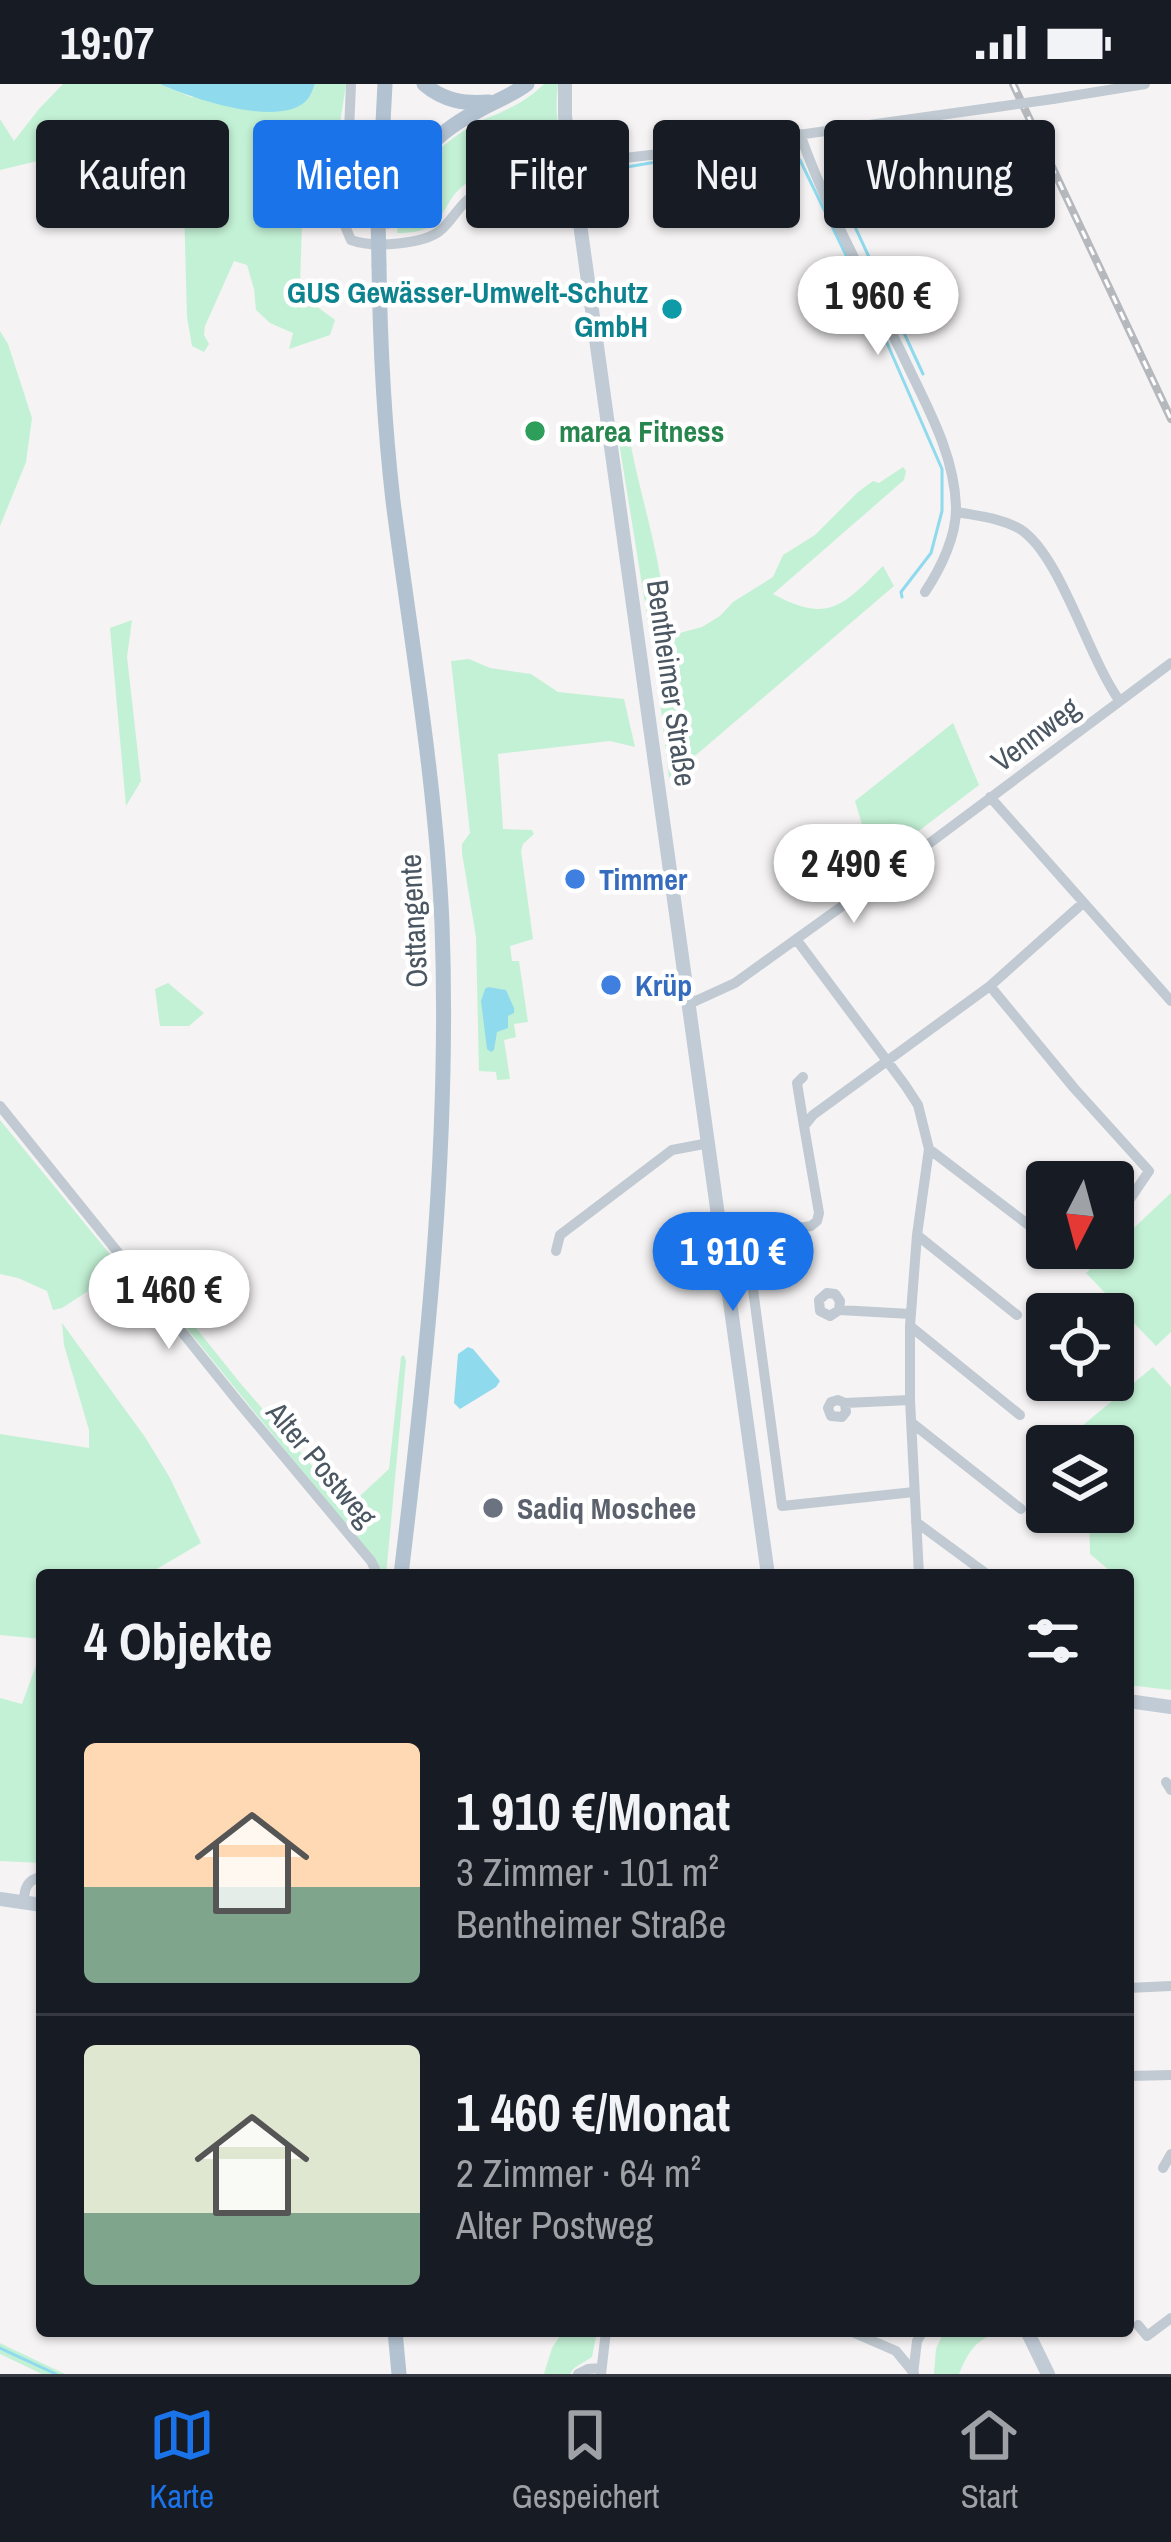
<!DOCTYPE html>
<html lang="de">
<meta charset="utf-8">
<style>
:root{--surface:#171b24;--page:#242831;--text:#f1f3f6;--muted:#9ea1a6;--line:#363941;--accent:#1a73e8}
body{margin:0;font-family:"Archivo Narrow",sans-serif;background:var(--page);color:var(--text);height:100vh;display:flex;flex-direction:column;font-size:45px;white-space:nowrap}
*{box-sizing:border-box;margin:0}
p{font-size:39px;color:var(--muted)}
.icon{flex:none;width:66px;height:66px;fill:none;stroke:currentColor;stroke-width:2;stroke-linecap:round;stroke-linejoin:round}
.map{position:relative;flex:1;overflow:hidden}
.sheet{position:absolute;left:36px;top:1485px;width:1098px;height:768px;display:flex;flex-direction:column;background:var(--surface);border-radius:12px;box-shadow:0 3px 9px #0004}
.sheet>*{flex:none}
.guide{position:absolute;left:36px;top:36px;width:1101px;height:108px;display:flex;gap:24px}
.needle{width:78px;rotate:186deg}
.buttons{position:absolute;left:1026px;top:1077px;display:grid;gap:24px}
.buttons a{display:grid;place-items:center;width:108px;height:108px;border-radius:12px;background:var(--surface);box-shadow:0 3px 9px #0004;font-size:60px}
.price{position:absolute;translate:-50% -102px;padding:0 27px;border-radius:42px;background:#fff;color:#222;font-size:39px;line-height:78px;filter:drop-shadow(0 3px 6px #0008)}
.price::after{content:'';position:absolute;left:50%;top:72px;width:36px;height:27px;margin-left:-18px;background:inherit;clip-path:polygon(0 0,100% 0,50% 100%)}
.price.selected{background:var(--accent);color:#fff}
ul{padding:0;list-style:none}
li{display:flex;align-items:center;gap:36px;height:300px;padding:0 48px}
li+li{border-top:3px solid var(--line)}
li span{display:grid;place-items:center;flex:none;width:336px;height:240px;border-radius:12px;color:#555}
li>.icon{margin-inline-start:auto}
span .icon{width:144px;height:144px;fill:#fffc;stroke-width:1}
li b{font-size:51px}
h2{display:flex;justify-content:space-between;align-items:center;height:144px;padding:0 48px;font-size:51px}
.tag{padding:0 42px;border-radius:12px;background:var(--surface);box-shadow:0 3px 9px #0004;font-size:42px;line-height:108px}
.tag.selected{background:var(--accent);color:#fff}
.status{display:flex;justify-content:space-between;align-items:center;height:84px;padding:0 60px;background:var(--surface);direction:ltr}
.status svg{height:33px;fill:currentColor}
.tabs{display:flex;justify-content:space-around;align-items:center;height:168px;border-top:3px solid var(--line);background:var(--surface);font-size:33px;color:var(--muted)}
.tabs a{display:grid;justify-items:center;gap:6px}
.tabs .selected{color:var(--accent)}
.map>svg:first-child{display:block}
.green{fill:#c3f1d5}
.water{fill:#90daee}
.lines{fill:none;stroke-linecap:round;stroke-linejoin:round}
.stream{stroke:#90daee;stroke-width:3}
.street{stroke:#c1cad2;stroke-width:10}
.secondary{stroke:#c1cbd6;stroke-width:14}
.primary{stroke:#b3c2d1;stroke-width:15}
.rail-casing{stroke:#b5b8bd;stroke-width:8}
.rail{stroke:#fff;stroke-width:3;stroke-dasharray:9;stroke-linecap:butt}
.street-bridge{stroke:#c1cad2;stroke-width:10}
.primary-bridge{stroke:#b3c2d1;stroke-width:15}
.culture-dot{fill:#0f9aa8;stroke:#fff;stroke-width:4.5}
.leisure-dot{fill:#2e9e5b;stroke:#fff;stroke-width:4.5}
.shop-dot{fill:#3f7fe0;stroke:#fff;stroke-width:4.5}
.worship-dot{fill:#6b7280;stroke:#fff;stroke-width:4.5}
.labels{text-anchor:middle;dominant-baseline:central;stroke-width:9;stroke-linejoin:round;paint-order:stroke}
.culture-label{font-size:30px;font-weight:bold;fill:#0d838f;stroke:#fff;text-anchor:end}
.leisure-label{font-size:30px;font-weight:bold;fill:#27864d;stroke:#fff;text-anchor:start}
.street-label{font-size:30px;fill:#4a5661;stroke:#fff}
.shop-label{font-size:30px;font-weight:bold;fill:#366cbe;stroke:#fff;text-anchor:start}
.worship-label{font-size:30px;font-weight:bold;fill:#5b616d;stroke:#fff;text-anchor:start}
</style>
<div class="status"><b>19:07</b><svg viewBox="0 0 49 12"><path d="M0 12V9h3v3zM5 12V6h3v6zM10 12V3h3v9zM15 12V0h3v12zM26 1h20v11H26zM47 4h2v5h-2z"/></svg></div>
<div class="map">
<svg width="1171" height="2290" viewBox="0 0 1171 2290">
<rect width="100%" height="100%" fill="#f5f3f3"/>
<path class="green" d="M63,0H160L191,13L310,12L315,0H346L337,59L307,61L304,81L300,201L304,213L335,236L330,251L289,265L293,249L270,239L256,226L254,205L247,181L234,177L205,242L204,251L209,260L204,268L192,262L187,233L182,48L108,60L0,86V35L14,57L39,25Z
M544,0H558C557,10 556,21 557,31C558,55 570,82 558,102C530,108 500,83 472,96C437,114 453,150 397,149C405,94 438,57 487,34C509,25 527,17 544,0Z
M0,247L8,260L32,334L26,378L0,442Z
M624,350L629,351C637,398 652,444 660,491C663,510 664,528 670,547L676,550L702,543L720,532L733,518L773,493L783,471L815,451L858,408L873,397L879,399L903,383L906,387L904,396L773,510C828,540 843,522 883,482L894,502L669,694L658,600L619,358Z
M132,536L127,573L141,697L126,722L110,544Z
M469,575L490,584L531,590L558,608L624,615L635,663L610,657L498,670L503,745L532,746L534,750L523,760L521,767L533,855L510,862L512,877H519L528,938L514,940L516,953L504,956L510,995L497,996L496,988L479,987L476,853L462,769V760L470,749L451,577Z
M953,639L979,701L874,781L855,717Z
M168,899L204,929L189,942H160L155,905Z
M0,1036L122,1185L62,1224L53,1226L47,1207L18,1194L0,1190Z
M1171,1109V1248L1156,1262L1086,1189Z
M143,1178L241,1300L348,1423L389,1385L401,1273L404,1271L406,1277L386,1491L138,1184Z
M62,1239L145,1353L170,1394L201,1459L155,1486L152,1491H42V1555L0,1551V1350L89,1364V1346L64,1261Z
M1153,1283L1171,1303V1606L1128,1601V1543L1133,1506L1128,1502V1491H1115L1090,1470L1089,1428H1113V1362H1082V1342Z
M42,1565V1779L0,1777V1614L22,1620Z
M563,2247H597L592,2273L574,2284L570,2290H544L552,2264Z
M944,2247H1002C976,2255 969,2266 959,2290H934L936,2265Z
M0,2259L8,2263L65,2290H42L0,2270Z"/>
<path class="water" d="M160,0H315C312,7 311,12 306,17C278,44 191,14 160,0Z
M488,903L506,906L514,924V929L508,932V944L497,948L494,966L491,968L487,965L481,917L485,905Z
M468,1263L473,1265L500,1297L496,1303L460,1325L454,1319L458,1270Z"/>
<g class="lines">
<path class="stream" d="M741,64C765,63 782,58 800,76L873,227L942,385V427L931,469L901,508L902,513
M604,90L621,84L726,66
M838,106L923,290
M0,2264L56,2290"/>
<path class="street" d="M351,0L345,142L351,156C372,164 425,161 442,145C456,132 463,113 483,107C508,100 550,114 577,117
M1053,15L1145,0
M800,50C827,127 869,201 905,276C927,323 954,369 956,422C957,451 941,484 925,508
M572,80L677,68L990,24
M957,428C978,432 1001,434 1020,445C1060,470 1088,573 1119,616
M990,713L1171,917
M796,855L905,1001L918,1021L929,1065L917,1151L910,1242V1316L919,1491
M990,902L1074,1004L1149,1087L1113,1140
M689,920L735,899L919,767L1171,579
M803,993L797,999L804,1042
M0,1022L240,1320L371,1477L378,1491
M929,1065L1047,1155
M917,1151L1017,1231
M1059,1164L1081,1179L1096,1164
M556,1167L560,1151L672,1066L709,1059
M839,1226L840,1217L835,1210L827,1209L819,1216L820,1227L830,1232L839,1226L911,1230
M910,1242L1020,1331
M845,1319L846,1328L842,1333L831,1332L828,1324L831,1318L838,1316L845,1319L910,1316
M912,1339L1021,1425
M914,1408L782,1422L752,1198L749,1157L759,1150L811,1142L817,1137L819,1129L804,1042L813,1031L990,902L1083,819
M916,1438L988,1491
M1166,1698L1171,1706
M24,1818C24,1805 27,1795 42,1793
M1128,1904L1171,1902
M1128,1992L1171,1991
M1163,2084L1171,2070
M1138,2241L1147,2252L1171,2234
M850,2247L896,2267L914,2289
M578,2290L588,2285L601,2284
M601,2290L606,2247
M913,2290L917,2257L923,2247"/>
<path class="secondary" d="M565,0V32L768,1491
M1128,1617L1171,1623
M0,1815L42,1821
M1027,2247L1048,2290"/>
<path class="primary" d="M424,0C444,17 464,20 489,18
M378,134L385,0
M388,137C400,88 431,51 476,28C493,18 511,12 527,0
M379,181C380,260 384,338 393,417C411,557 436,698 442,840C450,1058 427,1275 401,1491
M395,2247L399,2290"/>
<g class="rail-casing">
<path id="rail" d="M1013,0L1171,335"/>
</g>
<use href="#rail" class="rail"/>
<path class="street-bridge" d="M990,24L1053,15"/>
<path class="primary-bridge" d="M378,134L379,181"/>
</g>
<circle class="culture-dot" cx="672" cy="225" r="12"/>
<circle class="leisure-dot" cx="535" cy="347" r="12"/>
<g class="shop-dot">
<circle cx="575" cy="795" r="12"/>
<circle cx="611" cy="901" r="12"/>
</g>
<circle class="worship-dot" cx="493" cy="1424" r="12"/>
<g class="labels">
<g class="culture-label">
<text x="648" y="208">GUS Gewässer-Umwelt-Schutz<tspan x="648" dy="34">GmbH</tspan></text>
</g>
<g class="leisure-label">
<text x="559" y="347">marea Fitness</text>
</g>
<g class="street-label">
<text transform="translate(672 599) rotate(82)">Bentheimer Straße</text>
<text transform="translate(1035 650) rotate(-37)">Vennweg</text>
<text transform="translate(413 837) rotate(-93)">Osttangente</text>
<text transform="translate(322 1380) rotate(50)">Alter Postweg</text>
</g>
<g class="shop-label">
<text x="599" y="795">Timmer</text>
<text x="635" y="901">Krüp</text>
</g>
<g class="worship-label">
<text x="517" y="1424">Sadiq Moschee</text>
</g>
</g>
</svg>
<div class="buttons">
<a><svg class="needle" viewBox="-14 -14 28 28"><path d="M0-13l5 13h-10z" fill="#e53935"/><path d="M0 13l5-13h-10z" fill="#9ea1a6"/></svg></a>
<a><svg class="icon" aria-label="locate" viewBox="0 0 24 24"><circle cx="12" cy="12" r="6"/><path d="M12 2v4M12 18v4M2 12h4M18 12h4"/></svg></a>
<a><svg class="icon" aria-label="layers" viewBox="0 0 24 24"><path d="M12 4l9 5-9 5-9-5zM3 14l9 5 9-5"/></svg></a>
</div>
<b class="price" style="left:878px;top:274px">1 960 €</b>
<b class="price" style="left:854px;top:842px">2 490 €</b>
<b class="price selected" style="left:733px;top:1230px">1 910 €</b>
<b class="price" style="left:169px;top:1268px">1 460 €</b>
<div class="guide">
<a class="tag">Kaufen</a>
<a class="tag selected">Mieten</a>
<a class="tag">Filter</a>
<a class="tag">Neu</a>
<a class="tag">Wohnung</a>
</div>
<section class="sheet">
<h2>4 Objekte<svg class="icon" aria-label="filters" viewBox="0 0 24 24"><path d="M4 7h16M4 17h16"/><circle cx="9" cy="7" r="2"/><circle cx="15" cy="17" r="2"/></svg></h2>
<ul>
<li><span style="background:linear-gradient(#ffd9b3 60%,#7fa58c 0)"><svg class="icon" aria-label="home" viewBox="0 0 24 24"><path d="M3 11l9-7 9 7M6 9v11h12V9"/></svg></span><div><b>1 910 €/Monat</b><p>3 Zimmer · 101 m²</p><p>Bentheimer Straße</p></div></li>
<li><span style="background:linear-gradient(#dfe7d0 70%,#7fa58c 0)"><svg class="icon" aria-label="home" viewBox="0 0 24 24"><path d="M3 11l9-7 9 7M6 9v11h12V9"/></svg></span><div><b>1 460 €/Monat</b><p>2 Zimmer · 64 m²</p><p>Alter Postweg</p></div></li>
</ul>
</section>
</div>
<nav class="tabs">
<a class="selected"><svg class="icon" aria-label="map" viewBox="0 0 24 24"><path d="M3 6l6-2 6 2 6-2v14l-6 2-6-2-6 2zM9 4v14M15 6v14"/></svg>Karte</a>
<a><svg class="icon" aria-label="saved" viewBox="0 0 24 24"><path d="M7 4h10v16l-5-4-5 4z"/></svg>Gespeichert</a>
<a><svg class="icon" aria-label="home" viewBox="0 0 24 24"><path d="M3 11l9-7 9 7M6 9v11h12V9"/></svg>Start</a>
</nav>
